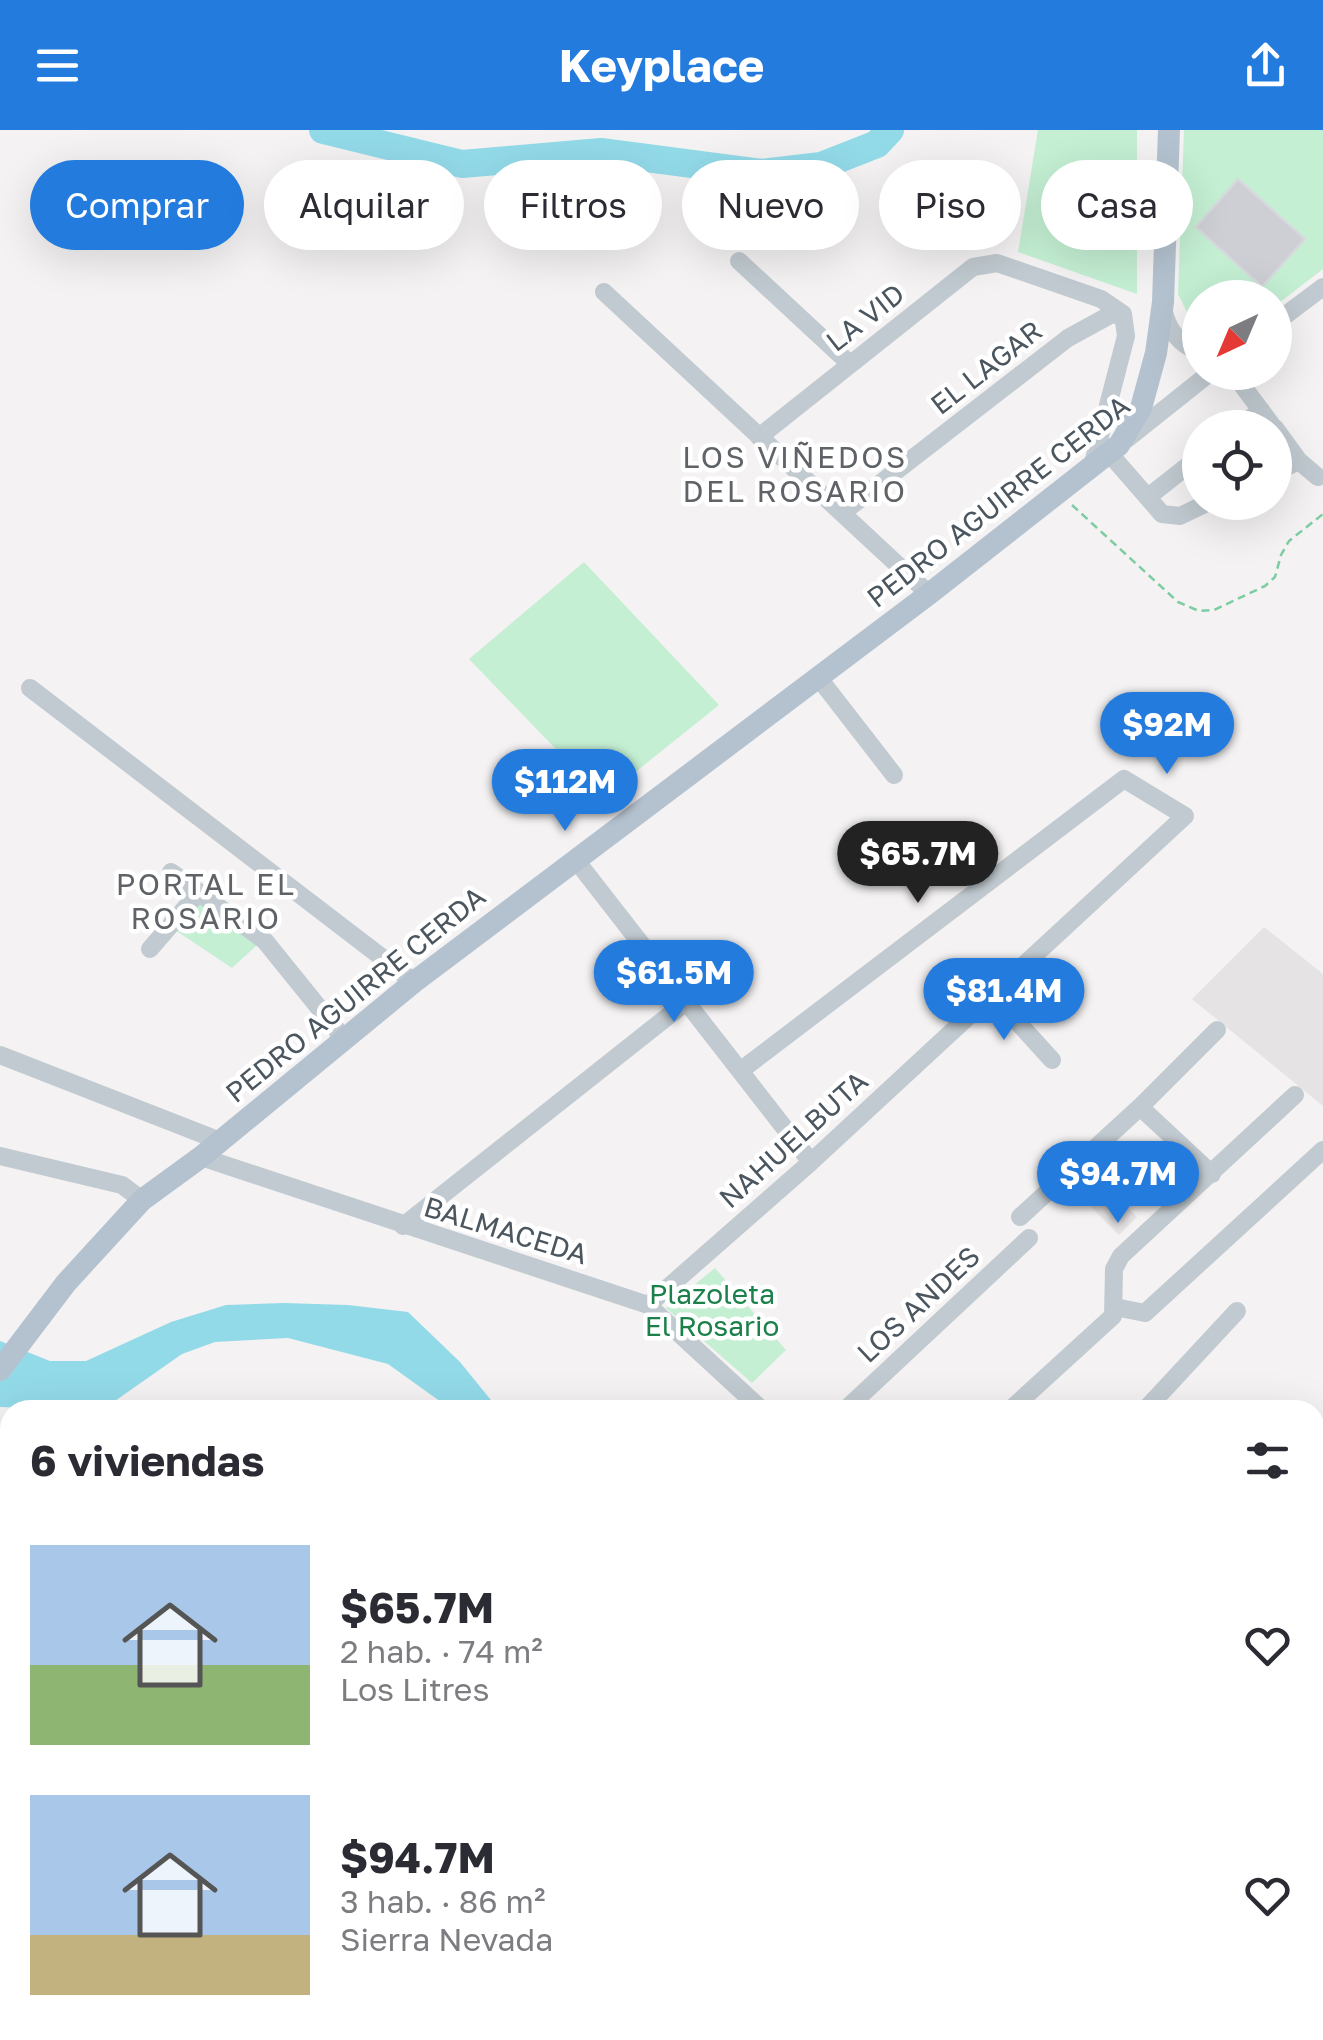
<!DOCTYPE html>
<html lang="es">
<meta charset="utf-8">
<style>
:root{--surface:#fff;--page:#f2f2f3;--text:#2b2b33;--muted:#7c7c81;--accent:#237bde}
body{margin:0;font-family:"Golos Text",sans-serif;background:var(--page);color:var(--text);height:100vh;display:flex;flex-direction:column;font-size:38px;white-space:nowrap}
*{box-sizing:border-box;margin:0}
p{font-size:32px;color:var(--muted)}
.icon{flex:none;width:55px;height:55px;fill:none;stroke:currentColor;stroke-width:2;stroke-linecap:round;stroke-linejoin:round}
.map{position:relative;flex:1;overflow:hidden}
.side{position:absolute;left:0px;top:1270px;width:1325px;height:640px;display:flex;flex-direction:column;background:var(--surface);border-radius:30px 30px 0 0;box-shadow:0 10px 40px #0002}
.side>*{flex:none}
.guide{position:absolute;left:30px;top:30px;width:1265px;height:90px;display:flex;gap:20px}
.needle{width:65px;rotate:224deg}
.buttons{position:absolute;left:1182px;top:150px;display:grid;gap:20px}
.buttons a{display:grid;place-items:center;width:110px;height:110px;border-radius:50%;background:var(--surface);box-shadow:0 10px 40px #0002;font-size:50px}
.price{position:absolute;translate:-50% -85px;padding:0 22px;border-radius:35px;background:var(--accent);color:#fff;font-size:32px;line-height:65px;filter:drop-shadow(0 2px 5px #0008)}
.price::after{content:'';position:absolute;left:50%;top:60px;width:30px;height:22px;margin-left:-15px;background:inherit;clip-path:polygon(0 0,100% 0,50% 100%)}
.price.active{background:#222;color:#fff}
ul{padding:0;list-style:none}
li{display:flex;align-items:center;gap:30px;height:250px;padding:0 30px}
li span{display:grid;place-items:center;flex:none;width:280px;height:200px;border-radius:0px;color:#555}
li>.icon{margin-inline-start:auto}
span .icon{width:120px;height:120px;fill:#fffc;stroke-width:1}
li b{font-size:42px}
h2{display:flex;justify-content:space-between;align-items:center;height:120px;padding:0 30px;font-size:42px}
.pill{padding:0 35px;border-radius:45px;background:var(--surface);box-shadow:0 10px 40px #0002;font-size:35px;line-height:90px}
.pill.active{background:var(--accent);color:#fff}
header{display:flex;justify-content:space-between;align-items:center;height:130px;padding:0 30px;background:var(--accent);color:#fff;font-size:45px;font-weight:700}
.map>svg:first-child{display:block}
.education{fill:#e5e3e4}
.green{fill:#c4efd3}
.water{fill:#93dae9}
.lines{fill:none;stroke-linecap:round;stroke-linejoin:round}
.river{stroke:#93dae9;stroke-width:28}
.building{fill:#cdcfd4;stroke:#d7d9dd;stroke-width:2.5}
.path{stroke:#7dcca2;stroke-width:2.5;stroke-dasharray:8 5;stroke-linecap:butt}
.minor{stroke:#c1cad0;stroke-width:18}
.major{stroke:#b4c2cf;stroke-width:22}
.labels{text-anchor:middle;dominant-baseline:central;stroke-width:9;stroke-linejoin:round;paint-order:stroke}
.street-label{font-size:28px;fill:#4b565f;stroke:#fff}
.park-label{font-size:28px;fill:#1c804b;stroke:#fff}
.neighbourhood-label{font-size:30px;letter-spacing:2.5px;fill:#5f6367;stroke:#fff}
</style>
<header><svg class="icon" aria-label="menu" viewBox="0 0 24 24"><path d="M4 6h16M4 12h16M4 18h16"/></svg>Keyplace<svg class="icon" aria-label="share" viewBox="0 0 24 24"><path d="M12 15V3M7 8l5-5 5 5M5 13v7h14v-7"/></svg></header>
<div class="map">
<svg width="1323" height="1910" viewBox="0 0 1323 1910">
<rect width="100%" height="100%" fill="#f4f2f2"/>
<path class="education" d="M1264,797L1323,844V976L1192,869Z
M1109,1060L1137,1087L1119,1105L1091,1077Z"/>
<path class="green" d="M1038,0H1137V164L1018,122Z
M1184,0H1323V139L1275,176V168H1200V198L1193,194L1178,164Z
M584,432L719,575L603,668L469,529Z
M200,771L257,815L232,838L175,800Z
M715,1138L786,1220L752,1253L666,1178Z
M781,1900H996L997,1910H772Z"/>
<path class="water" d="M284,1173L348,1175L408,1182L460,1232L499,1280H447L441,1272L388,1234L288,1208L215,1212L182,1224L102,1280L0,1277V1211L50,1231H86L171,1192L226,1175Z
M887,1900H934L936,1910H889Z"/>
<g class="lines">
<path class="river" d="M323,0L462,34L601,22L761,43L821,36L877,14L890,0"/>
</g>
<path class="building" d="M1238,49L1305,109L1262,157L1196,97Z"/>
<g class="lines">
<path class="path" d="M1072,375L1178,472L1199,481L1214,480L1265,456L1275,447L1281,425L1289,411L1323,384"/>
<path class="minor" d="M739,131L850,234
M604,162L929,464
M1163,177C1167,200 1179,214 1200,223
M1275,193L1323,157
M1242,255L1274,298
M1238,298L1261,280
M1275,298L1299,331L1318,347
M759,307L973,137L997,133L1101,169L1123,184
M1127,309L1211,242
M1109,323L1162,384L1180,386L1209,372
M1092,337L1126,206L1123,184
M1275,342L1299,331
M1148,367L1200,326
M842,383L1068,208L1110,185L1123,184
M818,547L894,645
M30,558L414,852
M575,729L811,1032
M171,742L265,811L345,910
M150,819L199,762
M992,864L1052,930
M0,925L220,1011
M1140,977L1212,1044
M0,1026L122,1055L142,1070
M201,1027L648,1175L762,1280
M1020,1087L1140,977L1217,900
M403,1096L686,872
M648,1175L811,1032L1185,686L1124,649L740,941
M1115,1177L1145,1183L1323,1020
M845,1280L1029,1108
M1010,1280L1113,1186L1114,1139L1121,1126L1295,965
M1145,1280L1237,1181
M1315,1458L1323,1459
M0,1692L10,1679
M191,1910L199,1900
M1156,1910L1159,1900"/>
<path class="major" d="M0,1240L66,1153L142,1070L201,1027L414,852L929,464L1119,315L1141,278L1156,223L1163,172L1169,0"/>
</g>
<g class="labels">
<g class="street-label">
<text transform="translate(865 187) rotate(-38)">LA VID</text>
<text transform="translate(986 237) rotate(-38)">EL LAGAR</text>
<text transform="translate(998 371) rotate(-38)">PEDRO AGUIRRE CERDA</text>
<text transform="translate(355 864) rotate(-39)">PEDRO AGUIRRE CERDA</text>
<text transform="translate(793 1009) rotate(-42)">NAHUELBUTA</text>
<text transform="translate(506 1100) rotate(17)">BALMACEDA</text>
<text transform="translate(918 1174) rotate(-43)">LOS ANDES</text>
</g>
<g class="park-label">
<text x="712" y="1163">Plazoleta<tspan x="712" dy="32">El Rosario</tspan></text>
</g>
<g class="neighbourhood-label">
<text x="795" y="327">LOS VIÑEDOS<tspan x="795" dy="34">DEL ROSARIO</tspan></text>
<text x="206" y="754">PORTAL EL<tspan x="206" dy="34">ROSARIO</tspan></text>
</g>
</g>
</svg>
<div class="buttons">
<a><svg class="needle" viewBox="-14 -14 28 28"><path d="M0-13l5 13h-10z" fill="#e53935"/><path d="M0 13l5-13h-10z" fill="#7c7c81"/></svg></a>
<a><svg class="icon" aria-label="locate" viewBox="0 0 24 24"><circle cx="12" cy="12" r="6"/><path d="M12 2v4M12 18v4M2 12h4M18 12h4"/></svg></a>
</div>
<b class="price" style="left:1167px;top:647px">$92M</b>
<b class="price" style="left:565px;top:704px">$112M</b>
<b class="price active" style="left:918px;top:776px">$65.7M</b>
<b class="price" style="left:674px;top:895px">$61.5M</b>
<b class="price" style="left:1004px;top:913px">$81.4M</b>
<b class="price" style="left:1118px;top:1096px">$94.7M</b>
<div class="guide">
<a class="pill active">Comprar</a>
<a class="pill">Alquilar</a>
<a class="pill">Filtros</a>
<a class="pill">Nuevo</a>
<a class="pill">Piso</a>
<a class="pill">Casa</a>
</div>
<section class="side">
<h2>6 viviendas<svg class="icon" aria-label="filters" viewBox="0 0 24 24"><path d="M4 7h16M4 17h16"/><circle cx="9" cy="7" r="2"/><circle cx="15" cy="17" r="2"/></svg></h2>
<ul>
<li><span style="background:linear-gradient(#a9c7e8 60%,#8fb573 0)"><svg class="icon" aria-label="home" viewBox="0 0 24 24"><path d="M3 11l9-7 9 7M6 9v11h12V9"/></svg></span><div><b>$65.7M</b><p>2 hab. · 74 m²</p><p>Los Litres</p></div><svg class="icon" aria-label="heart" viewBox="0 0 24 24"><path d="M12 20l-8-8c-3-5 5-10 8-4 3-6 11-1 8 4z"/></svg></li>
<li><span style="background:linear-gradient(#a9c7e8 70%,#c2b280 0)"><svg class="icon" aria-label="home" viewBox="0 0 24 24"><path d="M3 11l9-7 9 7M6 9v11h12V9"/></svg></span><div><b>$94.7M</b><p>3 hab. · 86 m²</p><p>Sierra Nevada</p></div><svg class="icon" aria-label="heart" viewBox="0 0 24 24"><path d="M12 20l-8-8c-3-5 5-10 8-4 3-6 11-1 8 4z"/></svg></li>
</ul>
</section>
</div>
